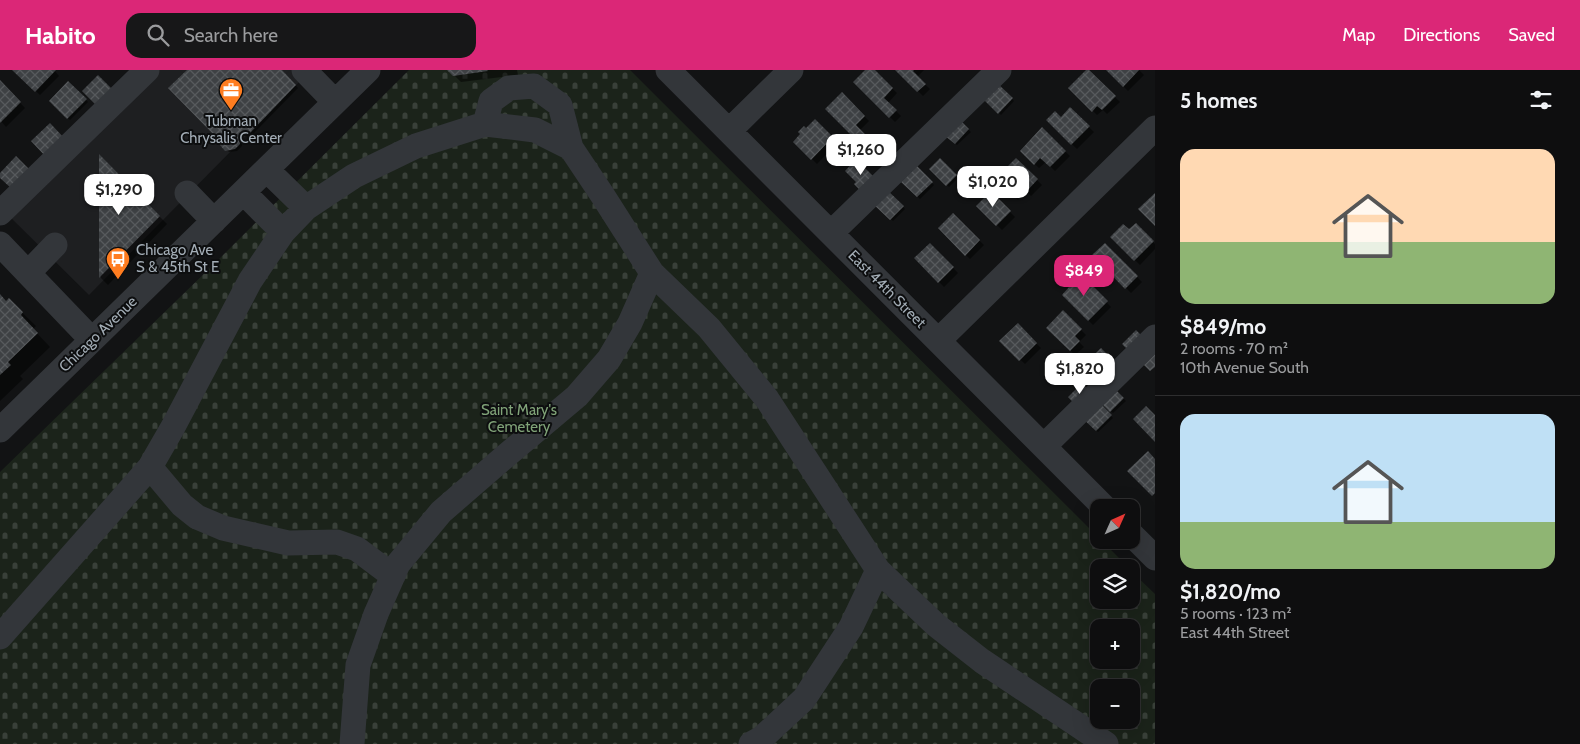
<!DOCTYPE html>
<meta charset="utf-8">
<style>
:root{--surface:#0e0e0f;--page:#171718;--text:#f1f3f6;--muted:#9b9c9e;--line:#2e2e2f;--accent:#db2777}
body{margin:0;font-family:Cabin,sans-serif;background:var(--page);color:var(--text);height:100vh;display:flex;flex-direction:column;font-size:19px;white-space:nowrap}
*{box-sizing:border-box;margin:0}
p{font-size:16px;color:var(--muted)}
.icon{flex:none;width:28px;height:28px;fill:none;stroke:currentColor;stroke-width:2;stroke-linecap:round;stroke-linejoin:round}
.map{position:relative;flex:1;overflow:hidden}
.panel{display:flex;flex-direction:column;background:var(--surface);width:425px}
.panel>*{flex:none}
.needle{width:32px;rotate:45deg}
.tools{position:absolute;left:1090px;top:429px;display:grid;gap:10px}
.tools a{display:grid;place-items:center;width:50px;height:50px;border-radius:10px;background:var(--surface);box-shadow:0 5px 20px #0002,0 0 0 1px var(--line);font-size:25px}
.price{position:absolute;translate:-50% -42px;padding:0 11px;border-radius:10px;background:#fff;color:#222;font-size:16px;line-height:32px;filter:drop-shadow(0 1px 2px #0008)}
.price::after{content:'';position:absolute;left:50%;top:30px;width:15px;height:11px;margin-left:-8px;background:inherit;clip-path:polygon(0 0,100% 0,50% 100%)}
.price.selected{background:var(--accent);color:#fff}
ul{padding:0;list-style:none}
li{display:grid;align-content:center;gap:10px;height:265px;padding:0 25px}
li+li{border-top:1px solid var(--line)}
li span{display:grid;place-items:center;height:155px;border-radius:15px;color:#555}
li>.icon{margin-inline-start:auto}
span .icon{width:90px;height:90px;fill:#fffc;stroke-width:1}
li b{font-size:21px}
h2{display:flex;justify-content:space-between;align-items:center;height:60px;padding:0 25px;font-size:21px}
header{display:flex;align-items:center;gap:30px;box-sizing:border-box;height:70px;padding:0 25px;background:var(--accent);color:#fff}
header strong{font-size:24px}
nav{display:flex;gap:28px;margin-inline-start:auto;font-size:18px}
.search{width:350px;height:45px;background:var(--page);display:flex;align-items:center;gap:12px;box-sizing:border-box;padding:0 18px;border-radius:15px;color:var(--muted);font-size:19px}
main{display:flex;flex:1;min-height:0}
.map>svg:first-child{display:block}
.built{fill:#1e1f21}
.cemetery{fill:url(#cemetery-stones);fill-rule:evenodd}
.shadow{fill:#0007}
.building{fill:url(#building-cross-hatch)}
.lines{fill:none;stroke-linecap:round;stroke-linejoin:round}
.minor{stroke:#33363a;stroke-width:25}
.labels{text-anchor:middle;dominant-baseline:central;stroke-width:4;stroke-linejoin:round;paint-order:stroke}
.poi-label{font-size:15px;fill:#a3adb6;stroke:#0d0e0f}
.street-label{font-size:15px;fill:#a3adb6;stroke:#0d0e0f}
.park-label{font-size:15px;fill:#80a378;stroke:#0d0e0f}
</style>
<header>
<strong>Habito</strong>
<div class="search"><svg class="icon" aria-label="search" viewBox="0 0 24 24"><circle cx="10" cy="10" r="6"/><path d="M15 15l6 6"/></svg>Search here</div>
<nav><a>Map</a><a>Directions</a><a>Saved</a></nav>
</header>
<main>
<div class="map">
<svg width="1155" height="674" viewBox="0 0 1155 674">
<defs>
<pattern id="cemetery-stones" width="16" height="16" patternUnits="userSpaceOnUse" patternTransform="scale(1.25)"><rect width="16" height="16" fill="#1b231a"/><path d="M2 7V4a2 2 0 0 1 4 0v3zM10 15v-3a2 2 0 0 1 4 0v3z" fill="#394039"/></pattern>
<pattern id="building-cross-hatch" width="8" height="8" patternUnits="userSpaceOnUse" patternTransform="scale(1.25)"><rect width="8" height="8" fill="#3e4144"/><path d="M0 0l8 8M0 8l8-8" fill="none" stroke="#575a5d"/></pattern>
</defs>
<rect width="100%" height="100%" fill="#121314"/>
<path class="built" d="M150,0H311L89,225L4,141Z"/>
<path class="cemetery" d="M409,0H630L1099,468V470H1101L1128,497L1099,498V530H1131V501L1155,524V674H0V402L212,196ZM1099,558H1131V590H1099ZM1099,618H1131V650H1099Z"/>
<path class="shadow" d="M14,0H54L59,6L40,25Z
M189,0H280L298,18L251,66H242V76L237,81L229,82L221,74L222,68H219L170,18Z
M449,0H517L518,5L461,12Z
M866,0H873L897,23L888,33L901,46L895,52L855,12Z
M897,0H924L917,7L930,19L923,26Z
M1087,0L1120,32L1107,44L1103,40L1097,45L1070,18Z
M1107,0H1139L1144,5L1128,21Z
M0,12L25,38L6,57L0,50Z
M68,12L88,32L70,50L50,31Z
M997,14L1014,31L1001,45L984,28Z
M842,24L869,51L860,60L873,73L867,79L827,39Z
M1070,39L1094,62L1077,79L1047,50L1061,48Z
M815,51L837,73L817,94L795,72Z
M959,51L971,62L957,75L946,65Z
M1042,59L1070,86L1055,101L1046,92L1039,98L1021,81Z
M100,87L167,154L108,215L101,208Z
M1016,89L1042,115L1031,126L1026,121L1018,130L997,109Z
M940,90L958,108L949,117L931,99Z
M917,98L934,115L920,129L903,112Z
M886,120L905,139L893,151L874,133Z
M991,123L1015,147L1002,160L978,136Z
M953,145L984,175L970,189L939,158Z
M1136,154L1155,174V179L1140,195L1112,167L1129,161Z
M930,174L958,203L944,217L916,188Z
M1105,175L1142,212L1131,223L1094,186Z
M1080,205L1111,237L1093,255L1063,225Z
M0,226L7,233L9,230L36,256L33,259L50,277L20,306L23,309L0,331Z
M1063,242L1086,265L1079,272L1084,277L1075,285L1047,258Z
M1017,255L1041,278L1025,294L1001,271Z
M1101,280L1114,293L1098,308L1085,295Z
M1113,318L1126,331L1113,343L1100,331Z
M1098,333L1113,348L1098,362L1083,347Z"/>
<path class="building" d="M12,0H56L35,22Z
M187,0H282L296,15L249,64L240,65V74L235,79L225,81L220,75L221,67H216L168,18Z
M447,0H487L488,1L453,6Z
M865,0H875L893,18L884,28L897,40L889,48L853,12Z
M895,0H914L913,1L926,14L917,22Z
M1086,0H1089L1116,26L1102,40L1097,36L1092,42L1068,18Z
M1106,0H1139L1123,17Z
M98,5L114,21L98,37L82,21Z
M0,10L21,32L0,53Z
M68,11L87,29L67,49L49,31Z
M997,13L1013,28L998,44L982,28Z
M842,22L865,46L856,55L869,68L861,75L825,39Z
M1070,37L1090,56L1071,75L1046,50L1055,41L1061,47Z
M815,49L833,67L811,90L793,72L800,64L798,62L804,56L806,58Z
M959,49L969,59L955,74L944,65Z
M50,53L66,70L47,88L31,71Z
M1042,57L1066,81L1050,97L1040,88L1034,95L1020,81Z
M99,84L160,146L99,208Z
M16,86L31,101L12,119L0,108V103Z
M940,88L957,105L946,116L929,99Z
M1016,88L1038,109L1026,122L1021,118L1013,126L995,109Z
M856,89L877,110L864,124L854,114L856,112L845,101Z
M917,96L933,112L917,127L901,112Z
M886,119L904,136L890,150L872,133Z
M991,121L1011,141L996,156L976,136Z
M1155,123V156L1138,139Z
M953,143L980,170L965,186L938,158Z
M1136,153L1154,171L1134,191L1110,167L1123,154L1129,159Z
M930,173L954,197L938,213L914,188Z
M1105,173L1138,206L1125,219L1092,185Z
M1080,203L1108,231L1088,251L1062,225L1069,217L1068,215Z
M0,224L6,231L9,228L23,242L21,245L38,263L8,292L11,295L0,305Z
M1063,240L1082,259L1075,266L1080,271L1070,281L1046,258Z
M1018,253L1037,273L1019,291L999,271Z
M1136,260L1145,269L1131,283L1122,274Z
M1101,278L1113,290L1095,307L1083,295Z
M1155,280V297L1150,301L1140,291Z
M1082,313L1091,323L1077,336L1068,327Z
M1113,317L1124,328L1110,342L1099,331Z
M1098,331L1112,345L1096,361L1081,347Z
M1146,336L1155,345V372L1133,349Z
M1148,381L1155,389V423L1152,426L1127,401Z"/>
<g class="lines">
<path class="minor" d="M304,0L335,32
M668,0L1105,438
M485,54L491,31L509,18L534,16L560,35L571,78
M729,61L791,0
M267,100L306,138
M187,123L214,151
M244,123L283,162
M0,143L147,0
M831,163L999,0
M0,174L92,270
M28,203L55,175
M939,270L1155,58
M0,360L368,0
M1044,376L1155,267
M150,397L182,435L197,447L223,458L288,473L337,472L357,479L393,506
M1131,464L1155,488
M0,567L150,397L173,357L250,211L283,162L306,138L354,106L416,76L485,54L535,60L571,78L603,126L652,203L709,258L767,329L878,500L936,555L982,591L1106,674
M352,674L358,595L376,544L398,494L441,442L508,384L577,326L609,289L630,253L652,203
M751,674L762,668L804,629L851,557L878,500"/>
</g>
<defs>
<g id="office-pin" transform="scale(1.25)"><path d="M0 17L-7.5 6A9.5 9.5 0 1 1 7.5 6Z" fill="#ff7d20" stroke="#0d0e0f"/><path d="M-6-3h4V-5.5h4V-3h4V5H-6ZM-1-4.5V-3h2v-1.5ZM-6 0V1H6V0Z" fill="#fff"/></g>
<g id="bus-pin" transform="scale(1.25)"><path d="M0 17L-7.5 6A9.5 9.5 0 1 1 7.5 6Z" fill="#ff7d20" stroke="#0d0e0f"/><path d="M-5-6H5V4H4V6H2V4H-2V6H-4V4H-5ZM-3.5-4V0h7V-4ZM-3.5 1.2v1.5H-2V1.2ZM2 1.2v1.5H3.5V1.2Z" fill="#fff"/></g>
</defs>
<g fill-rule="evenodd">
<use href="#office-pin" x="231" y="20"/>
<use href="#bus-pin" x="118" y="189"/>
</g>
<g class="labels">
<g class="poi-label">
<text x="231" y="51">Tubman<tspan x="231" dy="17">Chrysalis Center</tspan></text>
<text x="136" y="180" text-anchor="start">Chicago Ave<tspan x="136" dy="17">S &amp; 45th St E</tspan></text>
</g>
<g class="street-label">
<text transform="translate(887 219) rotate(45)">East 44th Street</text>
<text transform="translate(98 264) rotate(-44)">Chicago Avenue</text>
</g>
<g class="park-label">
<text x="519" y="340">Saint Mary's<tspan x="519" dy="17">Cemetery</tspan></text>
</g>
</g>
</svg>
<div class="tools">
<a><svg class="needle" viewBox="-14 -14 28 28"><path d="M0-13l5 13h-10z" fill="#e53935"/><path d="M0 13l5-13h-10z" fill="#9b9c9e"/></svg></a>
<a><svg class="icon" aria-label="layers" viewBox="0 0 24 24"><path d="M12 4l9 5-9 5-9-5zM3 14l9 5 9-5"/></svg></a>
<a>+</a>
<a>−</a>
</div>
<b class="price" style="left:861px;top:106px">$1,260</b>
<b class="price" style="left:993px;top:138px">$1,020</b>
<b class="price" style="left:119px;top:146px">$1,290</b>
<b class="price selected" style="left:1084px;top:227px">$849</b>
<b class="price" style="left:1080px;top:325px">$1,820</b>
</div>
<section class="panel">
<h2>5 homes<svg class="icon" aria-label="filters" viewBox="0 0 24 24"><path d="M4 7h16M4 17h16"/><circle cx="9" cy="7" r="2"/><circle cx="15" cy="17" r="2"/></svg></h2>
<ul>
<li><span style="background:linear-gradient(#ffd9b3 60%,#8fb573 0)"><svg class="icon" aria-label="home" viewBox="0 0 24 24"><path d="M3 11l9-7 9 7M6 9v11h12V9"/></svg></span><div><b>$849/mo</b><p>2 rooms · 70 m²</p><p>10th Avenue South</p></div></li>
<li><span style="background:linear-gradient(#bfe0f5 70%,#8fb573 0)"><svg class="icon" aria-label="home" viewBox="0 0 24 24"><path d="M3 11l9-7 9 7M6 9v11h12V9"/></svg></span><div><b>$1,820/mo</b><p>5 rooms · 123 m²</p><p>East 44th Street</p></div></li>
</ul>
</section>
</main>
